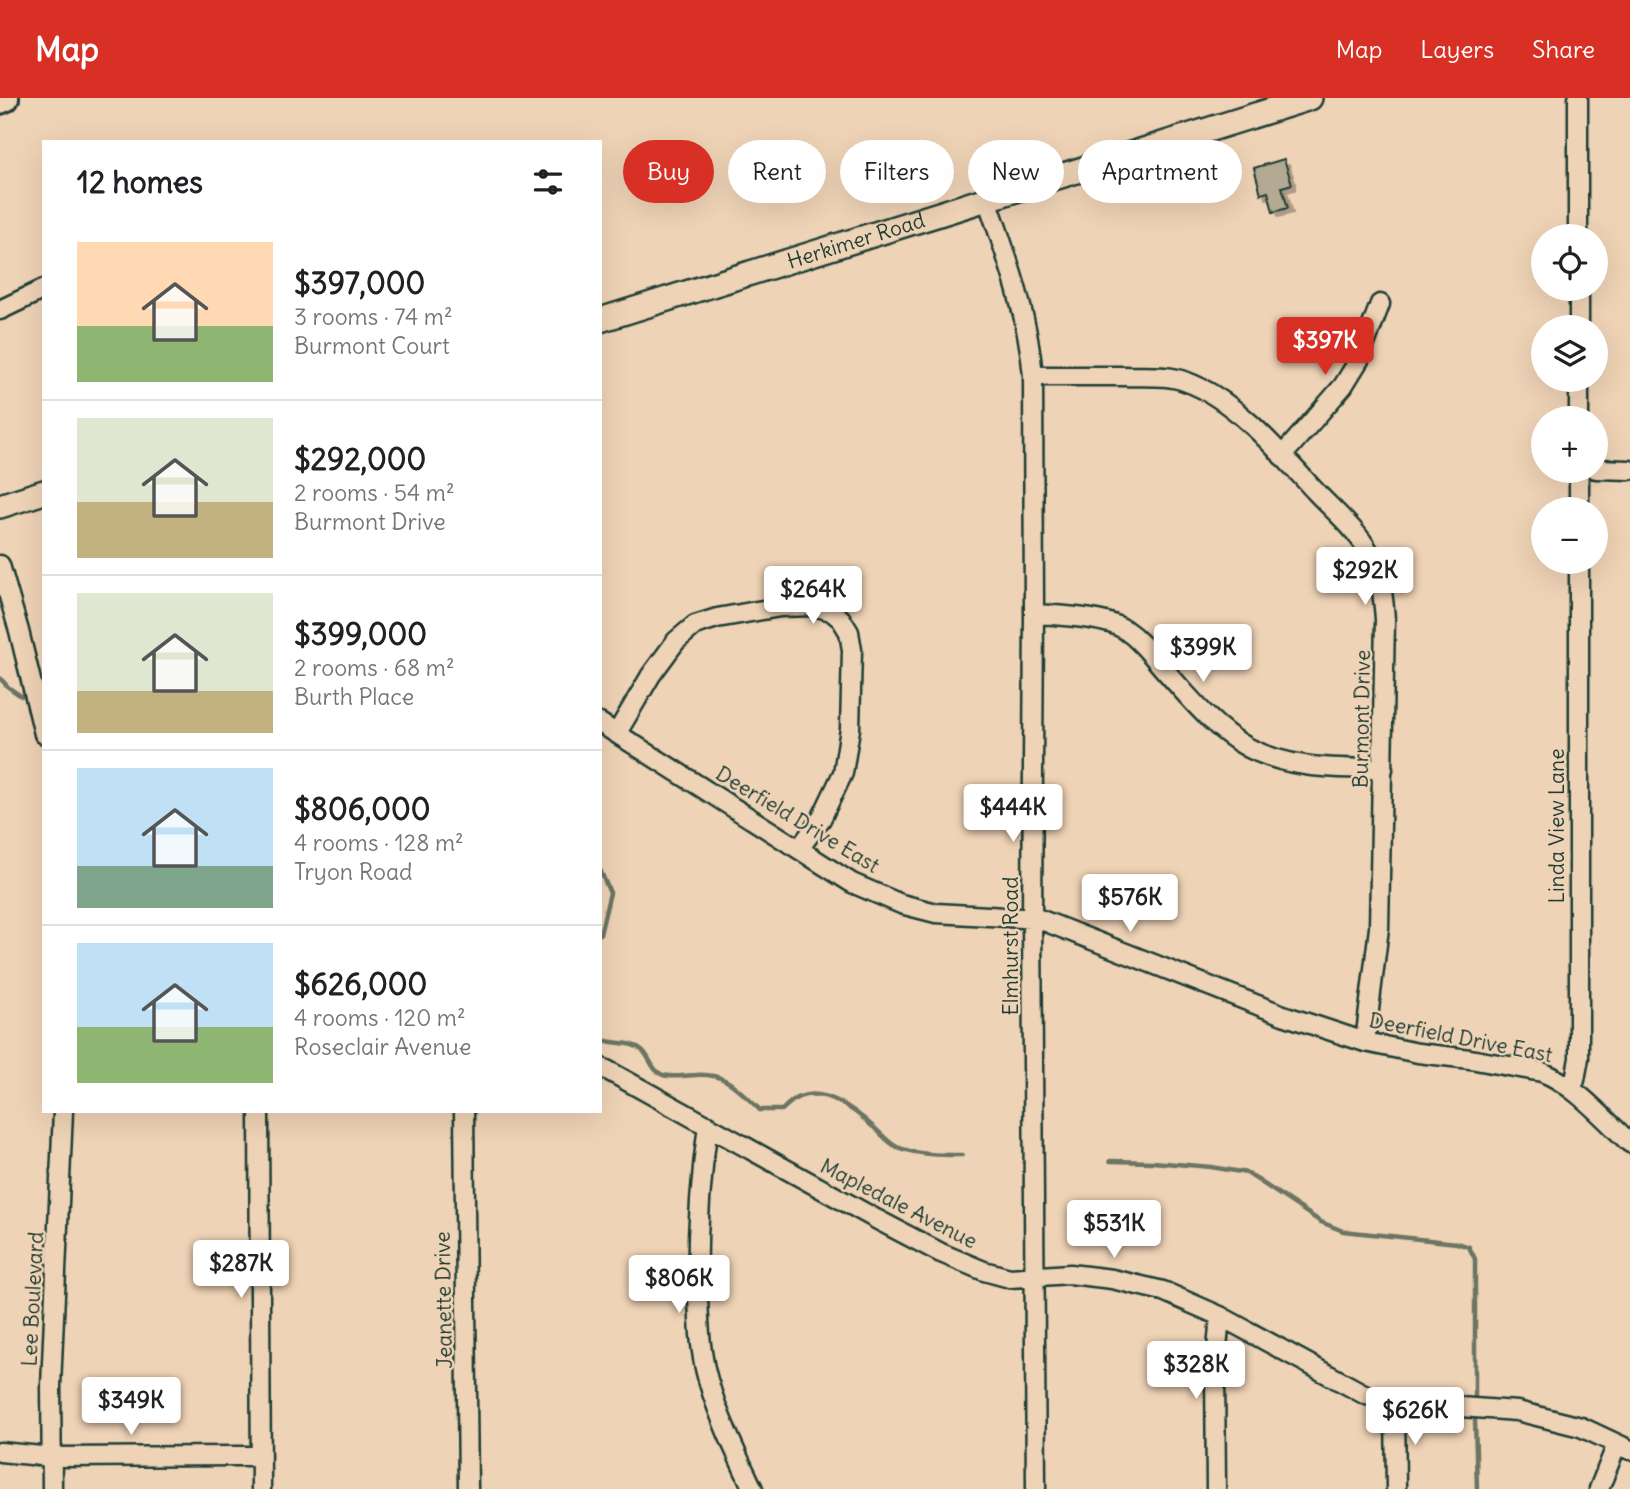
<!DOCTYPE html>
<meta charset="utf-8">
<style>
:root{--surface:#fff;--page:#f2f2f2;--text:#202124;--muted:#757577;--line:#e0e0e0;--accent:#d93025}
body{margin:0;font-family:Delius,sans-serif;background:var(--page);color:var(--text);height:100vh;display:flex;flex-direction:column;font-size:26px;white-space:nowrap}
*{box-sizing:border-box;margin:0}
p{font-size:23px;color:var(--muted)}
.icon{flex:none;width:38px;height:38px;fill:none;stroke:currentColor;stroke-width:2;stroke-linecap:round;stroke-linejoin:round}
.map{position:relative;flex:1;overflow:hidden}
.side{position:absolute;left:42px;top:42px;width:560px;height:973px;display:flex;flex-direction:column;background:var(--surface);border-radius:0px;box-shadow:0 7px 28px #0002}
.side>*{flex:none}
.banner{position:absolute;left:623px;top:42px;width:665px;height:63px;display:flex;gap:14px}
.controls{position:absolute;left:1531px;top:126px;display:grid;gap:14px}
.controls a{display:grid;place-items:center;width:77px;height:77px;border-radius:50%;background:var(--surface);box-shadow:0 7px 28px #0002;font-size:35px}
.price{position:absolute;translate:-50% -60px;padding:0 16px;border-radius:7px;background:#fff;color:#222;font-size:23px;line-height:46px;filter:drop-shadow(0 2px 4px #0008)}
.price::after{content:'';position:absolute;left:50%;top:42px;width:21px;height:16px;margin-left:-10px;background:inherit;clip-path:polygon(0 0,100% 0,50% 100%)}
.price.selected{background:var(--accent);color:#fff}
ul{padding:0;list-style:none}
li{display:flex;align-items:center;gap:21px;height:175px;padding:0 35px}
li+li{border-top:2px solid var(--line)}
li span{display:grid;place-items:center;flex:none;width:196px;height:140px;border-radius:0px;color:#555}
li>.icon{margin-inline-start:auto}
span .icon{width:84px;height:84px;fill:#fffc;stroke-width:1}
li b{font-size:30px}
h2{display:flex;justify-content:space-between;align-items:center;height:84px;padding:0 35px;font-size:30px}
.pill{padding:0 24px;border-radius:32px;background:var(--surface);box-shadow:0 7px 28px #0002;font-size:24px;line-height:63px}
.pill.selected{background:var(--accent);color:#fff}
header{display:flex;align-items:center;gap:42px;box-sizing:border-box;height:98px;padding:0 35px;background:var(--accent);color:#fff}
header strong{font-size:33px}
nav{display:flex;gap:38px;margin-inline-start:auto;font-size:24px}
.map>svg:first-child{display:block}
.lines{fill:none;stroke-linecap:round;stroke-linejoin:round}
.stream{stroke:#6b7463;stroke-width:4.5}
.building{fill:#b4a992;stroke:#1f3d34;stroke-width:2;filter:url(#shadow)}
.minor-casing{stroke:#1f3d34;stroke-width:23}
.major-casing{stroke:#1f3d34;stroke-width:28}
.highway-casing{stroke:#1f3d34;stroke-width:32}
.minor{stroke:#efd3b6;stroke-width:18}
.major{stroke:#efd3b6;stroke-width:23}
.highway{stroke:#efd3b6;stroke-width:26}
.labels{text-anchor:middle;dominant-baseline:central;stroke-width:5;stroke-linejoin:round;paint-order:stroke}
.street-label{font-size:21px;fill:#1f3d34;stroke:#efd3b6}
</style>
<header>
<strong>Map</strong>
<nav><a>Map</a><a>Layers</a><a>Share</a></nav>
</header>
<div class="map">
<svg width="1630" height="1391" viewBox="0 0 1630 1391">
<defs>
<filter id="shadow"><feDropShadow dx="5" dy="5" stdDeviation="0" flood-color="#0004"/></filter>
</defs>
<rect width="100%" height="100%" fill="#efd3b6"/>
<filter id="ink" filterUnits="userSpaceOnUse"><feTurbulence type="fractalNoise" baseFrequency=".0143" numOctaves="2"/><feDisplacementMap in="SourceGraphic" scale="14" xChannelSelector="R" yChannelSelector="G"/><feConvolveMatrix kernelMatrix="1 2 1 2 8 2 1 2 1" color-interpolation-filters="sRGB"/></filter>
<g filter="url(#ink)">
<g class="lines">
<path class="stream" d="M0,580L8,589L21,598
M600,772L610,795L600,836
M600,941C614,947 630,942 642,952C650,959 652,973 663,977C672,980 686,977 696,977C728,975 738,992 760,1012H782C787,1007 793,1001 799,999C825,989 855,1012 872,1028C880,1034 888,1045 897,1049C917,1057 941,1057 962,1057
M1110,1063L1153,1064L1211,1069L1247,1075L1321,1124L1343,1133L1457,1145L1469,1149L1475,1161V1298
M1475,1322L1477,1391"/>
</g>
<path class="building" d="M1284,61L1292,86L1282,89L1288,110L1273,114L1268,94L1261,96L1254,70Z"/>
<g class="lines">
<g class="minor-casing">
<path id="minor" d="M1578,0V138
M987,101C1007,159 1028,217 1033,278L1034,516L1032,820L1036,1391
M1579,191V229
M0,212L44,191
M1033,278C1063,278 1094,278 1124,278C1144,279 1168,276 1187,284C1235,301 1282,357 1316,394C1334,413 1356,431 1369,454C1381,475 1383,497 1385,521L1379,830L1365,944
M1579,282V320
M1282,358L1343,288L1359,262L1380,206
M1596,371L1630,372
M1579,373V411
M0,467L19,533L44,636
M1034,516C1058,517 1104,519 1124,531C1139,541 1150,555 1162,569C1188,598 1213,630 1247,649C1291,672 1336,670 1383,671
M600,625L852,785L901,806L936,815L1039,821L1283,917L1365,944L1418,955L1470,961L1542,974C1575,987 1604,1021 1630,1045
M617,635L651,577L676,543L695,527L717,520L780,509L814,508L831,513L841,521L849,534L852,552L850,631L843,675L821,721L799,751
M600,969L607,972L876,1121L941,1155L984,1173L1010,1180L1070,1176L1112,1181L1163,1193L1220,1218L1364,1296L1395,1307L1405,1309H1460L1517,1313L1581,1329L1630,1352
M1571,991L1575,982L1579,960V464
M259,1013L261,1391
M464,1013L468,1391
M708,1027C700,1085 696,1140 698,1198C699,1226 700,1255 708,1282C719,1320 736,1355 753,1391
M1395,1307L1396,1391
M0,1354L52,1359L261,1358
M52,1391L51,1288L63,1013
M1216,1391L1215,1272L1220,1218
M1599,1391L1617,1346"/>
</g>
<g class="major-casing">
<g id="major">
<path id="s1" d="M600,222L1310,0"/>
<path d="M0,408L44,394"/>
</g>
</g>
<g class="highway-casing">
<path id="highway" d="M0,2L5,0"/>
</g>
<use href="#minor" class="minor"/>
<use href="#major" class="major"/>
<use href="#highway" class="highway"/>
</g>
</g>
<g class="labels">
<g class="street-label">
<text stroke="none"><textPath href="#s1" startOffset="268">Herkimer Road</textPath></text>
<text transform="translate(1361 621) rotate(-89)">Burmont Drive</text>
<text transform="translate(798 721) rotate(31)">Deerfield Drive East</text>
<text transform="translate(1556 728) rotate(-90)">Linda View Lane</text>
<text transform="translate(1010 848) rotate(-90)">Elmhurst Road</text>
<text transform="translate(1461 939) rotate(11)">Deerfield Drive East</text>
<text transform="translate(899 1105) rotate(27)">Mapledale Avenue</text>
<text transform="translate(32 1201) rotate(-87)">Lee Boulevard</text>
<text transform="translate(443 1202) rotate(-91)">Jeanette Drive</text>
</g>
</g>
</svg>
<div class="controls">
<a><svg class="icon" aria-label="locate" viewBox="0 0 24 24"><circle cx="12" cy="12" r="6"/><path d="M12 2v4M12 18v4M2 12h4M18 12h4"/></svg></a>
<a><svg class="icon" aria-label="layers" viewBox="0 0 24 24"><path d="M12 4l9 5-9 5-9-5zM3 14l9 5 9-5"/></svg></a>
<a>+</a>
<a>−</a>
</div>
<b class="price selected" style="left:1325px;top:279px">$397K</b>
<b class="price" style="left:1365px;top:509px">$292K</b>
<b class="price" style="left:813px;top:528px">$264K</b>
<b class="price" style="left:1203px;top:586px">$399K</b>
<b class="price" style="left:1013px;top:746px">$444K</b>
<b class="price" style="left:1130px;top:836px">$576K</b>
<b class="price" style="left:1114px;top:1162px">$531K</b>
<b class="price" style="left:241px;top:1202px">$287K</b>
<b class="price" style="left:679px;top:1217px">$806K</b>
<b class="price" style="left:1196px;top:1303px">$328K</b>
<b class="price" style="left:131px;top:1339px">$349K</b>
<b class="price" style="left:1415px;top:1349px">$626K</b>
<div class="banner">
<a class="pill selected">Buy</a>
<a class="pill">Rent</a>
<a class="pill">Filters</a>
<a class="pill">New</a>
<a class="pill">Apartment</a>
</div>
<section class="side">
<h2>12 homes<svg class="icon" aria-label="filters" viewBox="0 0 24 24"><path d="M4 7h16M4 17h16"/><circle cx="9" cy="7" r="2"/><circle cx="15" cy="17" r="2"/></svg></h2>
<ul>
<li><span style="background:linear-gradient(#ffd9b3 60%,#8fb573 0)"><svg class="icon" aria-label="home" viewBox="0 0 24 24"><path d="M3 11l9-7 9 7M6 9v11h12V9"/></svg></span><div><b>$397,000</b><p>3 rooms · 74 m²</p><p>Burmont Court</p></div></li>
<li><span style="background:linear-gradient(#dfe7d0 60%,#c2b280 0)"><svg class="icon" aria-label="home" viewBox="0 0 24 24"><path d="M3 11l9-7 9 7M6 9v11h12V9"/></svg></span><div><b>$292,000</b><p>2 rooms · 54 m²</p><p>Burmont Drive</p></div></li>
<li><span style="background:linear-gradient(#dfe7d0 70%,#c2b280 0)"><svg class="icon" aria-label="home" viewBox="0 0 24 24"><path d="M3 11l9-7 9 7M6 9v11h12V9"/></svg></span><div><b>$399,000</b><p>2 rooms · 68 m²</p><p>Burth Place</p></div></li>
<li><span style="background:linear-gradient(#bfe0f5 70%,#7fa58c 0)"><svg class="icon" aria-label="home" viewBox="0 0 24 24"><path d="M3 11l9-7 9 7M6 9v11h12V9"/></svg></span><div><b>$806,000</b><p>4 rooms · 128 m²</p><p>Tryon Road</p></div></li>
<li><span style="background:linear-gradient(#bfe0f5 60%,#8fb573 0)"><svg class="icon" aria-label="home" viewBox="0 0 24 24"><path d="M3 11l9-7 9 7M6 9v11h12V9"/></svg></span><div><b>$626,000</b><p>4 rooms · 120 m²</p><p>Roseclair Avenue</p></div></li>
</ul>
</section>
</div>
